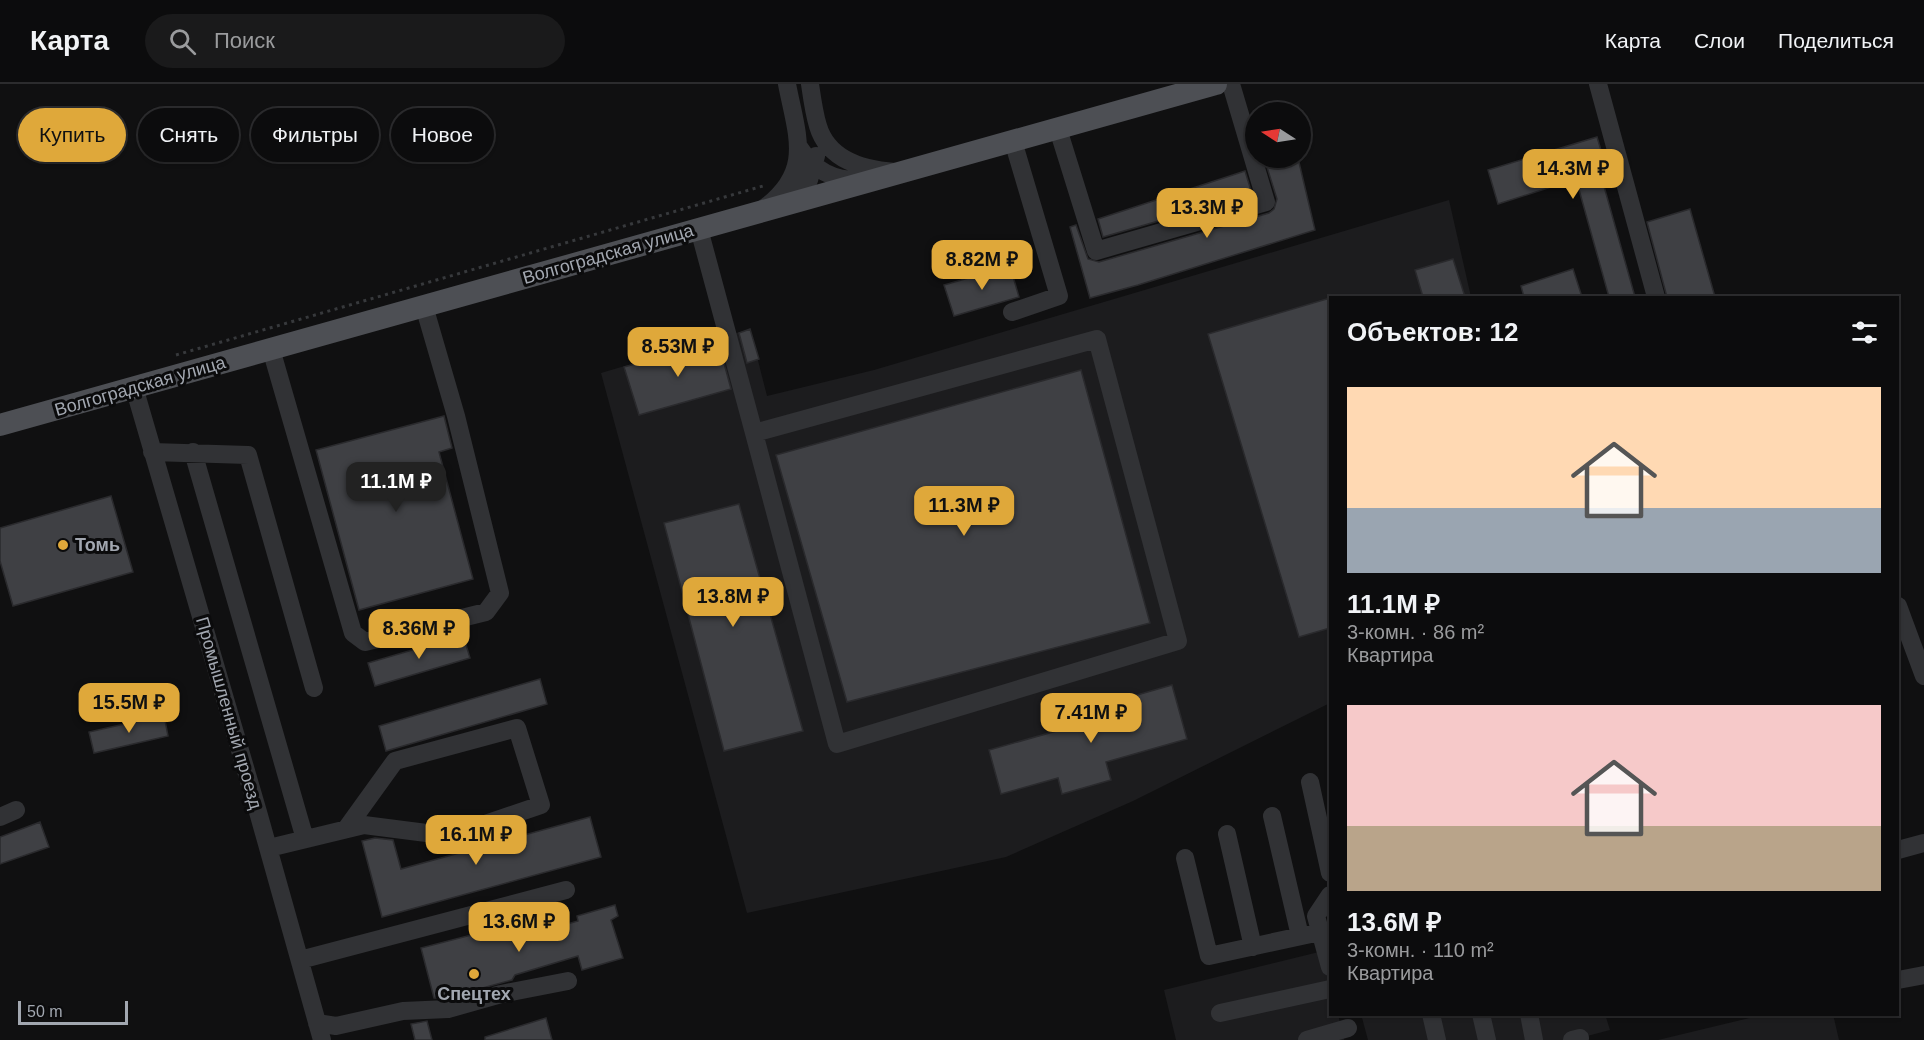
<!DOCTYPE html>
<html lang="ru">
<meta charset="utf-8">
<style>
:root{--surface:#0c0c0d;--page:#1a1a1b;--text:#f1f3f6;--muted:#9a9b9d;--line:#2c2c2e;--accent:#dfa83a}
body{margin:0;font-family:Arial,sans-serif;background:var(--page);color:var(--text);height:100vh;display:flex;flex-direction:column;font-size:22px;white-space:nowrap}
*{box-sizing:border-box;margin:0}
p{font-size:20px;color:var(--muted)}
.icon{flex:none;width:33px;height:33px;fill:none;stroke:currentColor;stroke-width:2;stroke-linecap:round;stroke-linejoin:round}
.map{position:relative;flex:1;overflow:hidden}
.drawer{position:absolute;left:1329px;top:212px;width:570px;height:720px;display:flex;flex-direction:column;background:var(--surface);border-radius:0px;box-shadow:0 2px 4px #0004,0 0 0 2px var(--line)}
.drawer>*{flex:none}
.top-card{position:absolute;left:18px;top:24px;width:570px;height:54px;display:flex;gap:12px}
.needle{width:39px;rotate:282deg}
.controls{position:absolute;left:1245px;top:18px;display:grid;gap:12px}
.controls a{display:grid;place-items:center;width:66px;height:66px;border-radius:50%;background:var(--surface);box-shadow:0 2px 4px #0004,0 0 0 2px var(--line);font-size:30px}
.scale{position:absolute;left:18px;bottom:15px;width:110px;box-sizing:border-box;padding-left:6px;border:3px solid #a2a7b0;border-top:0;font-size:16px;line-height:21px;white-space:nowrap;color:#a2a7b0;-webkit-text-stroke:4px #0b0b0c;paint-order:stroke}
.price{position:absolute;translate:-50% -51px;padding:0 14px;border-radius:12px;background:var(--accent);color:#111;font-size:20px;line-height:39px;filter:drop-shadow(0 2px 3px #0008)}
.price::after{content:'';position:absolute;left:50%;top:36px;width:18px;height:14px;margin-left:-9px;background:inherit;clip-path:polygon(0 0,100% 0,50% 100%)}
.price.selected{background:#222;color:#fff}
ul{padding:0;list-style:none}
li{display:grid;align-content:center;gap:12px;height:318px;padding:0 18px}
li span{display:grid;place-items:center;height:186px;border-radius:0px;color:#555}
li>.icon{margin-inline-start:auto}
span .icon{width:108px;height:108px;fill:#fffc;stroke-width:1}
li b{font-size:26px}
h2{display:flex;justify-content:space-between;align-items:center;height:72px;padding:0 18px;font-size:26px}
.tag{padding:0 21px;border-radius:27px;background:var(--surface);box-shadow:0 2px 4px #0004,0 0 0 2px var(--line);font-size:21px;line-height:54px}
.tag.selected{background:var(--accent);color:#111}
header{display:flex;align-items:center;gap:36px;box-sizing:border-box;height:84px;padding:0 30px;background:var(--surface);border-bottom:2px solid var(--line)}
header strong{font-size:28px}
nav{display:flex;gap:33px;margin-inline-start:auto;font-size:21px}
.search{width:420px;height:54px;background:var(--page);display:flex;align-items:center;gap:15px;box-sizing:border-box;padding:0 21px;border-radius:33px;color:var(--muted);font-size:22px}
.map>svg:first-child{display:block}
.built{fill:#1c1c1e}
.building{fill:#3f4044;stroke:#2a2a2d;stroke-width:1.5}
.lines{fill:none;stroke-linecap:round;stroke-linejoin:round}
.path{stroke:#37393c;stroke-width:3;stroke-dasharray:3 4.5;stroke-linecap:butt}
.minor{stroke:#313235;stroke-width:18}
.major{stroke:#4d4f54;stroke-width:22}
.poi-dot{fill:#dfa83a;stroke:#0b0b0c;stroke-width:2}
.labels{text-anchor:middle;dominant-baseline:central;stroke-width:6;stroke-linejoin:round;paint-order:stroke}
.street-label{font-size:18px;fill:#a2a7b0;stroke:#0b0b0c}
.poi-label{font-size:18px;font-weight:bold;fill:#a2a7b0;stroke:#0b0b0c;text-anchor:start}
</style>
<header>
<strong>Карта</strong>
<div class="search"><svg class="icon" aria-label="search" viewBox="0 0 24 24"><circle cx="10" cy="10" r="6"/><path d="M15 15l6 6"/></svg>Поиск</div>
<nav><a>Карта</a><a>Слои</a><a>Поделиться</a></nav>
</header>
<div class="map">
<svg width="1924" height="956" viewBox="0 0 1924 956">
<rect width="100%" height="100%" fill="#101011"/>
<path class="built" d="M1449,116L1471,213H1330V619L1133,717L1006,773L747,829L601,289L750,245L767,312L874,286Z
M1323,867L1330,899V930H1338L1344,956H1176L1164,906Z
M1361,930H1605L1610,946L1572,956H1368Z
M1766,930H1833L1839,956H1658Z"/>
<path class="building" d="M1597,53L1607,86L1600,88L1635,213H1609L1576,95L1498,120L1488,86Z
M1286,74H1298L1315,146L1138,201L1090,214L1070,143L1076,141L1088,175L1099,178L1269,129L1274,125L1277,115L1266,80Z
M1245,87L1252,110L1103,153L1098,135Z
M1690,125L1715,213H1667L1647,138Z
M1453,175L1465,213H1423L1415,186Z
M1010,182L1019,213L954,232L944,201Z
M1573,185L1582,213H1524L1521,202Z
M1330,214V544L1299,553L1208,250Z
M750,245L759,275L747,279L739,249Z
M718,257L731,305L639,331L624,283Z
M1081,286L1150,539L847,618L776,371Z
M444,332L452,364L439,368L473,495L359,526L316,366Z
M111,412L133,488L13,522L0,477V444Z
M739,420L803,647L724,667L664,439Z
M463,551L470,574L375,602L368,579Z
M540,595L547,620L386,667L379,642Z
M1172,601L1187,655L1106,678L1111,696L1062,710L1058,694L1001,710L989,666L1092,637L1088,625Z
M164,631L168,652L94,669L89,648Z
M590,733L601,773L382,833L362,757L375,754L393,756L401,785Z
M40,738L49,763L0,780V753Z
M615,821L618,832L611,836L623,874L582,886L578,872L515,891L512,896L446,914H434L421,864L502,843L517,854L578,837L577,832Z
M546,934L552,956H485V953Z
M427,937L432,956H415L411,940Z"/>
<g class="lines">
<path class="path" d="M176,271L763,102"/>
<path class="minor" d="M810,0C812,14 814,29 818,42C828,76 864,86 895,88
M1598,0L1656,213
M1058,45L1096,167L1266,118L1231,0
M799,63C814,87 834,97 862,96
M793,119L809,96L816,72
M763,125C814,88 797,52 787,0
M699,145L754,349L1097,255L1178,557L837,660L754,349
M1012,228L1059,212L1013,57
M271,265L353,549L365,558L486,528L500,509L456,332L424,222
M134,303L258,728L322,956
M152,368L248,371L314,604
M193,368L305,755
M1898,522L1924,592
M1310,698L1330,789
M1272,732L1300,852
M0,733L16,726
M1227,750L1253,863
M269,764L364,741L450,752L541,721L517,644L395,677L346,745
M1898,766L1924,759
M1185,774L1209,872L1320,848
M1330,811L1316,832L1330,883
M300,876L566,806
M1898,896L1924,891
M1220,929L1330,905
M1431,930L1437,956
M1481,930L1487,956
M1529,930L1534,956
M317,939L336,942L403,927L448,925L501,910L568,897
M1307,956L1348,944
M1572,956L1580,954"/>
<path class="major" d="M0,341L1216,0"/>
</g>
<g class="poi-dot">
<circle cx="63" cy="461" r="6"/>
<circle cx="474" cy="890" r="6"/>
</g>
<g class="labels">
<g class="street-label">
<text transform="translate(608 170) rotate(-16)">Волгоградская улица</text>
<text transform="translate(140 302) rotate(-16)">Волгоградская улица</text>
<text transform="translate(229 629) rotate(74)">Промышленный проезд</text>
</g>
<g class="poi-label">
<text x="75" y="461">Томь</text>
<text x="474" y="910" text-anchor="middle">Спецтех</text>
</g>
</g>
</svg>
<div class="controls">
<a><svg class="needle" viewBox="-14 -14 28 28"><path d="M0-13l5 13h-10z" fill="#e53935"/><path d="M0 13l5-13h-10z" fill="#9a9b9d"/></svg></a>
</div>
<div class="scale">50 m</div>
<b class="price" style="left:1573px;top:116px">14.3M ₽</b>
<b class="price" style="left:1207px;top:155px">13.3M ₽</b>
<b class="price" style="left:982px;top:207px">8.82M ₽</b>
<b class="price" style="left:678px;top:294px">8.53M ₽</b>
<b class="price selected" style="left:396px;top:429px">11.1M ₽</b>
<b class="price" style="left:964px;top:453px">11.3M ₽</b>
<b class="price" style="left:733px;top:544px">13.8M ₽</b>
<b class="price" style="left:419px;top:576px">8.36M ₽</b>
<b class="price" style="left:129px;top:650px">15.5M ₽</b>
<b class="price" style="left:1091px;top:660px">7.41M ₽</b>
<b class="price" style="left:476px;top:782px">16.1M ₽</b>
<b class="price" style="left:519px;top:869px">13.6M ₽</b>
<div class="top-card">
<a class="tag selected">Купить</a>
<a class="tag">Снять</a>
<a class="tag">Фильтры</a>
<a class="tag">Новое</a>
</div>
<section class="drawer">
<h2>Объектов: 12<svg class="icon" aria-label="filters" viewBox="0 0 24 24"><path d="M4 7h16M4 17h16"/><circle cx="9" cy="7" r="2"/><circle cx="15" cy="17" r="2"/></svg></h2>
<ul>
<li><span style="background:linear-gradient(#ffd9b3 65%,#9aa5b1 0)"><svg class="icon" aria-label="home" viewBox="0 0 24 24"><path d="M3 11l9-7 9 7M6 9v11h12V9"/></svg></span><div><b>11.1M ₽</b><p>3-комн. · 86 m²</p><p>Квартира</p></div></li>
<li><span style="background:linear-gradient(#f6c9c9 65%,#b9a48a 0)"><svg class="icon" aria-label="home" viewBox="0 0 24 24"><path d="M3 11l9-7 9 7M6 9v11h12V9"/></svg></span><div><b>13.6M ₽</b><p>3-комн. · 110 m²</p><p>Квартира</p></div></li>
</ul>
</section>
</div>
